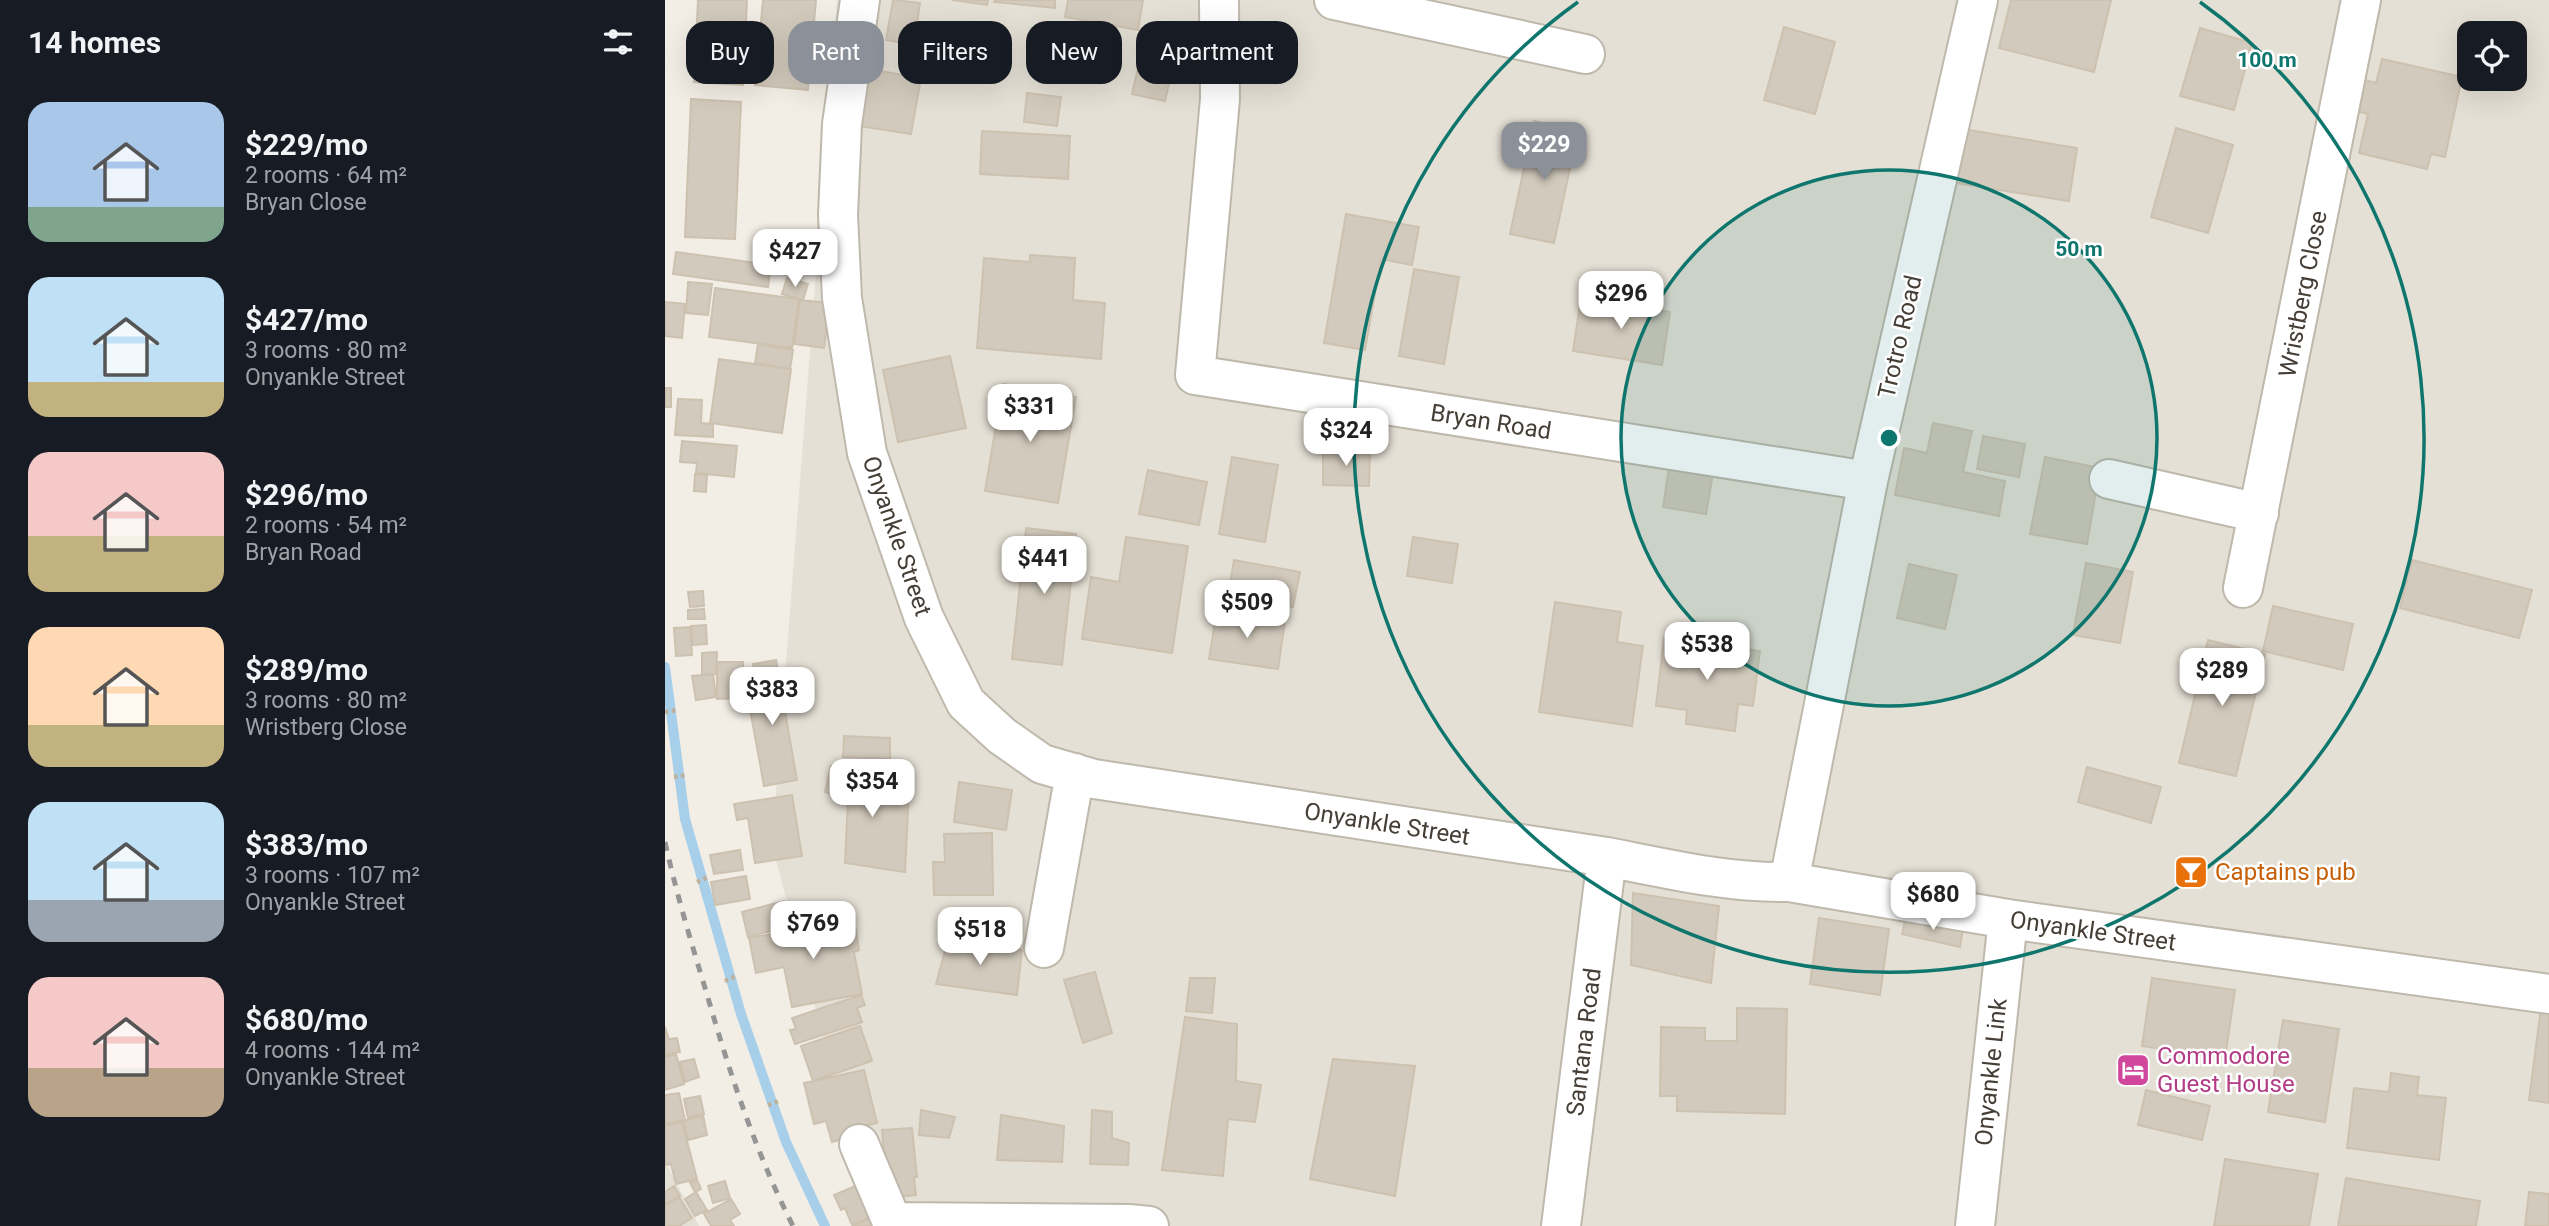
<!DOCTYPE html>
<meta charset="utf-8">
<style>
:root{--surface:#171b24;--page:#242831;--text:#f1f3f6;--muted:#9ea1a6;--accent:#8c9099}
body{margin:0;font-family:Roboto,sans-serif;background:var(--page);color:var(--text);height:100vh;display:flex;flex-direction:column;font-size:26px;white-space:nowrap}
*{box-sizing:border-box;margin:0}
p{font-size:23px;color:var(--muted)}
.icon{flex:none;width:38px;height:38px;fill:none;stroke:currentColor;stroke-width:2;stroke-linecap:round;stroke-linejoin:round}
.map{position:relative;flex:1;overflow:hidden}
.panel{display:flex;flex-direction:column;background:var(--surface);width:665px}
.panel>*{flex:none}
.guide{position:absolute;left:21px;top:21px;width:665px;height:63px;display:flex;gap:14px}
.buttons{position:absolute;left:1792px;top:21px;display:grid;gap:14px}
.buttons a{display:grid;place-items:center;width:70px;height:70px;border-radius:14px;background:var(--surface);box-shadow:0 7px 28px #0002;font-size:35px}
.price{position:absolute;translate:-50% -60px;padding:0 16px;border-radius:14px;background:#fff;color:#222;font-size:23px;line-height:46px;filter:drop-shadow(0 2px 4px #0008)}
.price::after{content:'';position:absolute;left:50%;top:42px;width:21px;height:16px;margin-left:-10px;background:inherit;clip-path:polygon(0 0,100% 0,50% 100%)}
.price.current{background:var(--accent);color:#fff}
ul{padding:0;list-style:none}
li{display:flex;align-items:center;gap:21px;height:175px;padding:0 28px}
li span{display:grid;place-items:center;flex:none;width:196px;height:140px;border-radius:21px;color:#555}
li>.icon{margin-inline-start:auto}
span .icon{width:84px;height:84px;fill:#fffc;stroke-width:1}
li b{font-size:30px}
h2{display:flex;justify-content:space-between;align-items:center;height:84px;padding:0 28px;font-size:30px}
.chip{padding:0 24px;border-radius:21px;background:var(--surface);box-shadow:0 7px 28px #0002;font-size:24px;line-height:63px}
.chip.current{background:var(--accent);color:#fff}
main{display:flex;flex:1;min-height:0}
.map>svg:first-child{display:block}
.residential{fill:#e5e0d5;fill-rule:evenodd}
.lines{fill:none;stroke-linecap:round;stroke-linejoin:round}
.stream{stroke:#a7cfea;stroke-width:10}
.building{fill:#d2cabc;stroke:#cdc1b0;stroke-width:2}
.minor-casing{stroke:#bfb8ac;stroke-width:42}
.path{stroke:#bdb19c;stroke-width:4.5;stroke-dasharray:3.5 3.5;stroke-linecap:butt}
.minor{stroke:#fff;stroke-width:38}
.rail{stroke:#959595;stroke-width:5;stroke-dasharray:9 9;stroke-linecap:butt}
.ring{fill:none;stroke:#0f766e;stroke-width:3.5}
.labels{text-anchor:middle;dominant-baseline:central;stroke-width:5;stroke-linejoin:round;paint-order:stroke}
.street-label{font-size:24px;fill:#443e36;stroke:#fff}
.food-label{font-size:24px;fill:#c56008;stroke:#fff;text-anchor:start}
.hotel-label{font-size:24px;fill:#b23c85;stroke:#fff;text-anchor:start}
.centre{fill:#0f766e;stroke:#fff;stroke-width:3.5}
.ring-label{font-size:21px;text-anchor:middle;font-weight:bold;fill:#0f766e;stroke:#fff;stroke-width:5;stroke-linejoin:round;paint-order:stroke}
</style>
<main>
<section class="panel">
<h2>14 homes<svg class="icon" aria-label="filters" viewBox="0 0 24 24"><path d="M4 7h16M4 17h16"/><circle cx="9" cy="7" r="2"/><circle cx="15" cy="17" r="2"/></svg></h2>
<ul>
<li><span style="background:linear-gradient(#a9c7e8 75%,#7fa58c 0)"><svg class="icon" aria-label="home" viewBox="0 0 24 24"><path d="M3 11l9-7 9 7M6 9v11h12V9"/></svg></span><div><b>$229/mo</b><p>2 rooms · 64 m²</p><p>Bryan Close</p></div></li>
<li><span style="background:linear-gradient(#bfe0f5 75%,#c2b280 0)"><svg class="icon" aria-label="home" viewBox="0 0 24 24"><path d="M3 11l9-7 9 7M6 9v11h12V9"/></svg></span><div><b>$427/mo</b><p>3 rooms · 80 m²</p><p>Onyankle Street</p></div></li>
<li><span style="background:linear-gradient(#f6c9c9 60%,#c2b280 0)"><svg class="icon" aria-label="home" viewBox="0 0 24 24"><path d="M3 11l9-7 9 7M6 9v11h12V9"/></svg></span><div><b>$296/mo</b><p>2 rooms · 54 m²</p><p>Bryan Road</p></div></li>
<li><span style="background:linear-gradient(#ffd9b3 70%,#c2b280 0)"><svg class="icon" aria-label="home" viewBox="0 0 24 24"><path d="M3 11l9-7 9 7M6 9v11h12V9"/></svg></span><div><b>$289/mo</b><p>3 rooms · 80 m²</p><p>Wristberg Close</p></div></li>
<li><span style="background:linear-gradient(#bfe0f5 70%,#9aa5b1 0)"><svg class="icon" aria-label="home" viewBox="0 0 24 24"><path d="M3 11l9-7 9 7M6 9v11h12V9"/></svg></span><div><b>$383/mo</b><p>3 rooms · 107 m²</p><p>Onyankle Street</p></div></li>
<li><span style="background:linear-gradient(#f6c9c9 65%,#b9a48a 0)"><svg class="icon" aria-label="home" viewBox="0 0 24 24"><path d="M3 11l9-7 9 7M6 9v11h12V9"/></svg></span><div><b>$680/mo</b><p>4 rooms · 144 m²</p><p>Onyankle Street</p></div></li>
</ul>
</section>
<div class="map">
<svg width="1884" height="1226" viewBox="0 0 1884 1226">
<rect width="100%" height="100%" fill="#f2eee6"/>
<path class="residential" d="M172,0H1884V1226H224L183,1130L107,845ZM1804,33H1850V79H1804Z
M0,1161L34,1226H0Z"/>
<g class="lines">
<path class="stream" d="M0,667L20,819L76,1014L121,1142L160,1226"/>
</g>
<path class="building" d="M33,0H82L78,85L29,82Z
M98,0H151L143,90L90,85Z
M228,0L255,3L249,45L221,40Z
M287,0H323L322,5Z
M330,0H390V8L329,2Z
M403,0H478L473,30L400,17Z
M1346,0H1446L1429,72L1334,48Z
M1119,27L1170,42L1150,114L1099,100Z
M1535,28L1587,43L1569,110L1515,96Z
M406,34L444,43L437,72L400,63Z
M479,42L512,49L500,101L467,94Z
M1717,59L1797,77L1780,157L1766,154L1762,169L1694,153L1703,114L1692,111L1700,80L1711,83Z
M204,69L256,78L246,134L194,126Z
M362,93L396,97L392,126L359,122Z
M26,99L76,102L70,239L20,237Z
M869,121L913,131L889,243L845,234Z
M1286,127L1412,148L1404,201L1278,181Z
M1511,128L1568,145L1543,233L1486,217Z
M317,131L405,136L403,179L315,174Z
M681,214L754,227L747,265L716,259L700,350L659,343Z
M11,252L106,265L103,287L8,274Z
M365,255L410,258L408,300L440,303L436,359L312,348L319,258L365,262Z
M749,269L794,277L779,364L734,356Z
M122,278L143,284L138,300L117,294Z
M23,282L47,284L43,315L21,313Z
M50,288L134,299L127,348L44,337Z
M916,298L1005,312L997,365L908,351Z
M135,300L165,303L159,348L129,344Z
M0,302L20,304L17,338L0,336Z
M93,344L128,350L125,369L90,363Z
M285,356L301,428L233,442L218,370Z
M54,359L126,369L117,433L45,423Z
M338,384L411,397L393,503L320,491Z
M0,388H6V407H0Z
M13,399L37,400L36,423L48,424V437L10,435Z
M1268,423L1307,431L1298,472L1340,481L1334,516L1230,495L1239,448L1262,453Z
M1318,436L1360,444L1354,477L1312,469Z
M17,441L72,446L69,477L31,473L32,463L15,462Z
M658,450L705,452L704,486L658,485Z
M1006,454L1050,461L1041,514L998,507Z
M567,457L613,465L600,542L554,534Z
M1380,457L1435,468L1422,544L1365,534Z
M483,470L542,482L534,525L474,514Z
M30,474L42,475L41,492L29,491Z
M361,528L411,534L397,665L347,659Z
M461,537L523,546L507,653L417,639L426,577L454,582Z
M748,537L793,544L787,583L742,576Z
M569,560L635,572L628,607L563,595Z
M1747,560L1867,590L1854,638L1735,608Z
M1421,563L1468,572L1455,643L1408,635Z
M1244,564L1292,575L1280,629L1232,618Z
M38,591L39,606L25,607L23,592Z
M890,602L956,612L952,642L978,646L967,726L874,712Z
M1608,606L1688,624L1678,670L1598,651Z
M39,609L40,619H23V610Z
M552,610L620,621L613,669L544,659Z
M41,625L42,644L27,645L26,626Z
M25,627L27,655L11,656L9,628Z
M999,638L1095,651L1088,706L1073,704L1070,731L1021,724L1022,710L991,706Z
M1543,640L1600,654L1571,776L1514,763Z
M52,652L51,674L37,675V653Z
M111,660L132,780L99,786L83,698L94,696L88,664Z
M52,662H78L79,698L52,699Z
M48,674L51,697L31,700L27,676Z
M179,736L225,738V759L178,757Z
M166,766L200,768L199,779L244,789L240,872L180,863L183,799L160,792Z
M1422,767L1496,787L1486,823L1413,802Z
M294,782L347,790L341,830L289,822Z
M127,795L137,856L90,863L83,818L72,820L69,804Z
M327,833L328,895H269L268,862H280L279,834Z
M75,850L78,870L49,874L45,855Z
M81,876L85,899L50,905L46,882Z
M968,893L1054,906L1046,983L966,965Z
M119,901L125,926L83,937L77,912Z
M1241,917L1298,929L1295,947L1237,934Z
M1154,918L1224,929L1215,995L1145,984Z
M189,919L194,950L189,952L197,994L127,1007L119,967L91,973L84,938Z
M284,936L357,950L352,995L271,984Z
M430,972L447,1033L418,1043L399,980Z
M525,978H550L547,1013L521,1011Z
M1487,978L1570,990L1560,1059L1477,1046Z
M196,995L200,1005L192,1008L197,1022L130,1044L125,1030L131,1029L127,1018Z
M1072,1008L1122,1009L1120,1114L1012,1111V1096H995L996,1027L1040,1028V1041H1072Z
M1876,1008L1884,1009V1103L1864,1100Z
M520,1017L572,1024L571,1081L596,1085L590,1122L563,1119L558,1176L497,1170Z
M1618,1020L1674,1029L1660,1122L1603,1112Z
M195,1026L207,1061L148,1081L136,1046Z
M0,1027L4,1039L12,1038L15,1052L0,1055Z
M11,1054L19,1084L0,1090V1057Z
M29,1059L34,1077L20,1082L15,1062Z
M668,1059L750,1066L730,1196L645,1179Z
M199,1070L212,1123L191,1128L193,1135L167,1142L161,1121L149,1124L139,1083Z
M1726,1073L1754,1077L1752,1095L1781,1098L1774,1160L1682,1148L1689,1088L1724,1092Z
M1481,1090L1545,1106L1537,1140L1473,1125Z
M14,1093L20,1120L0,1124V1095Z
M35,1096L39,1114L23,1118L19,1099Z
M256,1110L290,1117L284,1138L254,1135Z
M427,1110L447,1112V1138L464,1143L463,1165L425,1164Z
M38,1115L42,1135L23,1140L18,1121Z
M336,1115L399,1126L397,1162L332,1160Z
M17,1122L32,1179L11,1184L6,1164L0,1165V1125Z
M247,1128L252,1177H249L251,1195L223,1198L217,1130Z
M1560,1159L1653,1174L1644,1226H1549Z
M1681,1178L1815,1201L1811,1226H1673Z
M32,1180L36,1189L30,1192L25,1183Z
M60,1181L65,1198L48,1203L43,1186Z
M202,1181L216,1213L187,1225L180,1208L176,1210L169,1195Z
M9,1186L15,1196L0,1205V1192Z
M31,1192L42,1210L30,1216L20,1199Z
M1864,1192L1884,1194V1226H1860Z
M14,1197L27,1218L14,1226H0V1205Z
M66,1199L75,1214L65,1220L69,1226H46L39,1214Z
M219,1212L225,1226H188Z"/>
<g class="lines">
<g class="minor-casing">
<path id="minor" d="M195,0L177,124L173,215L177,298L202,453L259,618L301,703L337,736L377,764L429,779L942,857C1003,869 1062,883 1124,882L1343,919L1884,994
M554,0L555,99L530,375L1203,481
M669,0L920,54
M1444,479L1594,513
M1578,588L1696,0
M1124,882L1203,481L1313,0
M379,948L410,773
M194,1144L227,1222
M228,1226L227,1222L464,1224L484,1226
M896,1226L942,857
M1310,1226L1343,919"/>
</g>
<path class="path" d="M0,712L12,710
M9,777L21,775
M32,882L43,877
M60,981L71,976
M103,1105L114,1101"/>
<use href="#minor" class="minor"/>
<path class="rail" d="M0,842C11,892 26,942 41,991C64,1071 90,1151 128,1226"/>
</g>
<circle cx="1224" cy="438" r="268" fill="#0f766e" fill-opacity=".12"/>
<g class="ring">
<circle cx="1224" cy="438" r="268"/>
<path d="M1535 2A535 535 0 1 1 913 2"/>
</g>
<defs>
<g id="bar-square" transform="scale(1.75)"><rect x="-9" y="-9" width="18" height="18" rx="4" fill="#e8710a" stroke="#fff"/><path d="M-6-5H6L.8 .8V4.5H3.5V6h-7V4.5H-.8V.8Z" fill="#fff"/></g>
<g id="hotel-square" transform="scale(1.75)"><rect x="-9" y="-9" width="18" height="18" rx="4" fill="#d1479c" stroke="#fff"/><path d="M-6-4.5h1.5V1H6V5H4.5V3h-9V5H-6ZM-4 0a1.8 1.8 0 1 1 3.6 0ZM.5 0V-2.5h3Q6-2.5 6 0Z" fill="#fff"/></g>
</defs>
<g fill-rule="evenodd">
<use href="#bar-square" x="1526" y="872"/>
<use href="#hotel-square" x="1468" y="1070"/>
</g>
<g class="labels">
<g class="street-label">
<text transform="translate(1638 294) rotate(-79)">Wristberg Close</text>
<text transform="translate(1235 337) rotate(-77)">Trotro Road</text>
<text transform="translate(826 422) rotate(9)">Bryan Road</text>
<text transform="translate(232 536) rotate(71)">Onyankle Street</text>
<text transform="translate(722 824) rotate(9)">Onyankle Street</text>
<text transform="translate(1428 931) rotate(8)">Onyankle Street</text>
<text transform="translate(919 1042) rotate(-83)">Santana Road</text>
<text transform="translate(1326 1072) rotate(-84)">Onyankle Link</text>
</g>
<g class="food-label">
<text x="1550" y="872">Captains pub</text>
</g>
<g class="hotel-label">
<text x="1492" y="1056">Commodore<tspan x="1492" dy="28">Guest House</tspan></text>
</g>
</g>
<circle cx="1224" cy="438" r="10" class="centre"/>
<g class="ring-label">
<text x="1602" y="67">100 m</text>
<text x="1414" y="256">50 m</text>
</g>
</svg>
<div class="buttons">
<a><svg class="icon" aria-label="locate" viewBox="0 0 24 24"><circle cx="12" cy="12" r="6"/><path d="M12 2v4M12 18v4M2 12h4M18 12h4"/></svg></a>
</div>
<b class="price current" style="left:879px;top:182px">$229</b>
<b class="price" style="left:130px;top:289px">$427</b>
<b class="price" style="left:956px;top:331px">$296</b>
<b class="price" style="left:365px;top:444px">$331</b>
<b class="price" style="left:681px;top:468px">$324</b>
<b class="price" style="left:379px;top:596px">$441</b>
<b class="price" style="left:582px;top:640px">$509</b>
<b class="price" style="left:1042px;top:682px">$538</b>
<b class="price" style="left:1557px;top:708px">$289</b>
<b class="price" style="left:107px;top:727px">$383</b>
<b class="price" style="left:207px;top:819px">$354</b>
<b class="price" style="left:1268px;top:932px">$680</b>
<b class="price" style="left:148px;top:961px">$769</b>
<b class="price" style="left:315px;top:967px">$518</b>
<div class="guide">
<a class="chip">Buy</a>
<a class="chip current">Rent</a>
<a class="chip">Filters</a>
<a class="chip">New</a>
<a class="chip">Apartment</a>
</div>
</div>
</main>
